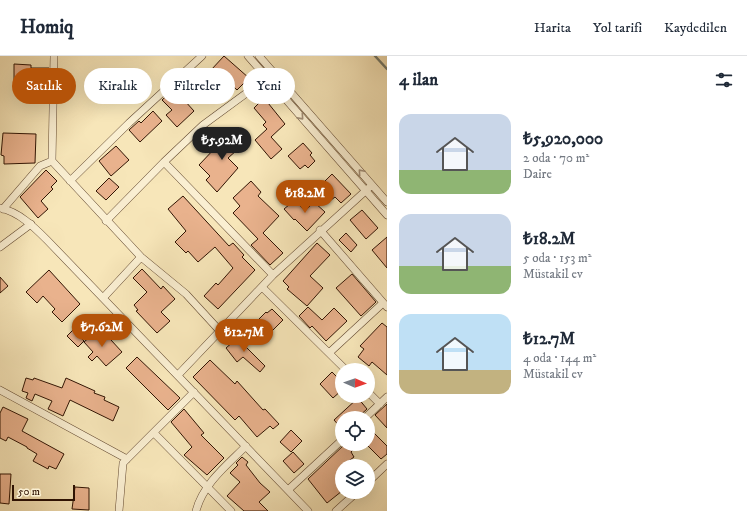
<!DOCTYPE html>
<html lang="tr">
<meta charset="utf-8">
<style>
:root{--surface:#fff;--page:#f6f6f7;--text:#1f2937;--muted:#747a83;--line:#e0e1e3;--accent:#b45309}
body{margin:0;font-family:"IM FELL DW Pica",serif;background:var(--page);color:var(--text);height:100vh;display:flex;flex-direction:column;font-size:15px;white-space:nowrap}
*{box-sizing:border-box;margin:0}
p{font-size:13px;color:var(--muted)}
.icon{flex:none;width:22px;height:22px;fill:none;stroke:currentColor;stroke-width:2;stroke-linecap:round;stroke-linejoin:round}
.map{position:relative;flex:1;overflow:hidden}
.sheet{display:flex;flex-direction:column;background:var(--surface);width:360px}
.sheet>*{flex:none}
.banner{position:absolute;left:12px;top:12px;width:315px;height:36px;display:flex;gap:8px}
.needle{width:26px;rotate:92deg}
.controls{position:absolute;left:335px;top:307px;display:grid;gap:8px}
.controls a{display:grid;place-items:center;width:40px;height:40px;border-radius:50%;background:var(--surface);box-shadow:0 4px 16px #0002;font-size:20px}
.scale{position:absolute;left:12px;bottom:10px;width:63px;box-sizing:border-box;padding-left:4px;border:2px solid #311403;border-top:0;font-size:11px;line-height:14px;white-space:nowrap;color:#311403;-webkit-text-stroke:3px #faefd2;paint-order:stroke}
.price{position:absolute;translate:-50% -34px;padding:0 9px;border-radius:14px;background:var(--accent);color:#fff;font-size:13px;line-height:26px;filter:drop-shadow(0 1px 2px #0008)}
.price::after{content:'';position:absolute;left:50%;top:24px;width:12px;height:9px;margin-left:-6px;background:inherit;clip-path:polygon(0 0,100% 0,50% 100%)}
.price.current{background:#222;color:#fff}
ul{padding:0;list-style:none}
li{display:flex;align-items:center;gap:12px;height:100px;padding:0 12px}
li span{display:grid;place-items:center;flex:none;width:112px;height:80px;border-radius:12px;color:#555}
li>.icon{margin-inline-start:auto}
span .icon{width:48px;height:48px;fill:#fffc;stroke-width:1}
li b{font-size:17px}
h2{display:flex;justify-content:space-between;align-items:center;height:48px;padding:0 12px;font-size:17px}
.chip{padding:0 14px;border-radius:18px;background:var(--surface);box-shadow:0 4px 16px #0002;font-size:14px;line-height:36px}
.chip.current{background:var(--accent);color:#fff}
header{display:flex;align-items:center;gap:24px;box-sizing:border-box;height:56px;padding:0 20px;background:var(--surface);border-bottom:1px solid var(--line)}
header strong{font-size:19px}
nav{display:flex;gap:22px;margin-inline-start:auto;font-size:14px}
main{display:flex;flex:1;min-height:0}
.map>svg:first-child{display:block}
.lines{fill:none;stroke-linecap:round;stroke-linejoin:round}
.stream{stroke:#727a6d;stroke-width:2.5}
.building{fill:#e9b28d;stroke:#311403}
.minor-casing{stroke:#624830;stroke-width:8}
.minor{stroke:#faefd2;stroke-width:7}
.oneway{stroke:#a08c75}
</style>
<header>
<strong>Homiq</strong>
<nav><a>Harita</a><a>Yol tarifi</a><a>Kaydedilen</a></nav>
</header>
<main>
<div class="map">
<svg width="387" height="455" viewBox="0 0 387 455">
<rect width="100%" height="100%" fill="#f7e6b9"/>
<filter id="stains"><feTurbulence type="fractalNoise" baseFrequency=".005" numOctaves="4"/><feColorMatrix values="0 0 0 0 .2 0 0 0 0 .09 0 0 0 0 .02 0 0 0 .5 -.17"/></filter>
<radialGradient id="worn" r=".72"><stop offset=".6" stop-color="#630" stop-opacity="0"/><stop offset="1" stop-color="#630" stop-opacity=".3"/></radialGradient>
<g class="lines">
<path class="stream" d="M375,0L387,13"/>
</g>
<path class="building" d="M224,0L249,22L237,34L221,19L219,21L211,14Z
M14,8L31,9V12H49L48,39H31L32,29H28L29,26H14Z
M174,33L194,55L177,71L166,59L172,54L162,44Z
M264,42L285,68L271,81L282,93L271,103L255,84L267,73L263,69L266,66L254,52Z
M153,55L162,65L140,86L129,74L139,65L141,67Z
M235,75L245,87L228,102L238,112L217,136L206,124L210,120L199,109L216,91Z
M3,77L36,78L35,107L4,108V100L1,99Z
M303,87L312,97L310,99L315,105L308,112L305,109L300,113L288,100Z
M116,90L129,104L111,120L99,105Z
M46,114L57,125L51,131L53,133L41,145L48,153L38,162L20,141Z
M332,118L351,138L341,147L335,141L331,144L319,131Z
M109,122L119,131L106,144L96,135Z
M251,125L261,136L258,140L279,160L263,177L283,197L270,209L251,189L258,183L233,157L240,150L233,142Z
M183,140L229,190L233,187L244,199L242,201L255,214L218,253L204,240L216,227L218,229L233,212L215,191L198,206L188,195L186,197L175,186L186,175L168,153Z
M295,144L305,155L314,146L325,156L307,175L295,163L294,164L284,153Z
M362,154L378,172L366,183L350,164Z
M346,177L357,189L351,196L339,184Z
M387,181V212L372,194Z
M317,187L330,199L310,220L323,232L307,250L287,233L289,231L283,225Z
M142,213L161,233L163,230L175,243L161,256L170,265L157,277L136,255L138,254L134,249L147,236L133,222Z
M49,214L80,248L62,266L52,256L55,253L43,240L37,247L26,236Z
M352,218L376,246L361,260L336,232Z
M0,221L8,230L0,237Z
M308,251L322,264L334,252L347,265L326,285L312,270L310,272L299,260Z
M272,253L283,264L265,282L252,270L266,256L267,257Z
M382,267L387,271V319L372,306L369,310L358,301L364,293L360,290Z
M100,272L122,296L106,310L97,300L92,305L88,301L93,296L84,286Z
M73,274L84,285L78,291L67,280Z
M241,279L246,285L243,288L265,310L260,316L243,301L237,306L226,292Z
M137,301L180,342L168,354L126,312Z
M210,304L235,328L237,325L263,354L265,353L279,368L273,373L270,370L257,381L239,360L235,364L193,321Z
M332,316L342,326V334L333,342L320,328Z
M26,322L33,324L34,322L62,332L66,322L95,335L94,337L105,341L104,344L119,351L113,365L70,344L63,360L48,353L52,345L35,338L32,345L26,342L28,337L22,335Z
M358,342L367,353L357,362H342V373L334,364Z
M387,348V372L375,359Z
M3,351L28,363L22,375L64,398L56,413L49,410L48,413L33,405L37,398L27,392V391L8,381L6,385L0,382V357Z
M184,353L204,377L201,379L224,402L207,419L184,399L192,391L171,366Z
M368,371L387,390V398L381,403L368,390Z
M291,374L302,385L291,396L280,386Z
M345,388H359L351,396L354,401L342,410V435L327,447L308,423Z
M293,396L304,408L294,417L283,405Z
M242,401L248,406L246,409L260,427L270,436L259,446L268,455H244L227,440L240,426L230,417L238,409L236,407Z
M0,418H11L9,448L0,447Z
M75,431L89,432V454L72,453Z"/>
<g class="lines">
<g class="minor-casing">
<path id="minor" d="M248,0L387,159
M259,0L387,146
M52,105L141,201L186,238L219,274
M164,106L273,219
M70,125L129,67L202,0
M0,152C19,156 34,171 47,184L308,455
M3,153L40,110L52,105L54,0
M106,165L164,106L203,69L267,22
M320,174L387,251
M0,191L31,168
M262,231L346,314
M103,242L141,201
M329,297L383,247
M178,319L273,219L372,129
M0,334L127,403
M368,336L380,348
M365,362L387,341
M154,377L231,455
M368,426L387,408
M288,434L342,384
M119,455L123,407L194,336
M196,455C203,428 227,409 246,390
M336,455L357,436"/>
</g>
<use href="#minor" class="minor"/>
</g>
<defs><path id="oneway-chevron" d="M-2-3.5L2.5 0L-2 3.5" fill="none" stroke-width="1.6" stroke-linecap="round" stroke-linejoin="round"/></defs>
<g class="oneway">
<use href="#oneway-chevron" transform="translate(301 61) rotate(48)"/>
<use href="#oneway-chevron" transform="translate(361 116) rotate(-131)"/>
</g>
<rect width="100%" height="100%" filter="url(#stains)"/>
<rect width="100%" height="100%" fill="url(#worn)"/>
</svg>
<div class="controls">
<a><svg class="needle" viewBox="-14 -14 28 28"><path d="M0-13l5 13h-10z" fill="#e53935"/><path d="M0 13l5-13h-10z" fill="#747a83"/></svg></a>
<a><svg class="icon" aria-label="locate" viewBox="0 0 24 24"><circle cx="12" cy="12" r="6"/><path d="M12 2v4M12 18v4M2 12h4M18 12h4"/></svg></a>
<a><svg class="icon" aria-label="layers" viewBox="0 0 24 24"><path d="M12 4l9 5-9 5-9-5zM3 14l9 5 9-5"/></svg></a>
</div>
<div class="scale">50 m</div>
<b class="price current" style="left:222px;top:105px">₺5.92M</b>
<b class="price" style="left:305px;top:158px">₺18.2M</b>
<b class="price" style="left:102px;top:292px">₺7.62M</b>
<b class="price" style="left:244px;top:297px">₺12.7M</b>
<div class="banner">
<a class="chip current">Satılık</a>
<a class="chip">Kiralık</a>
<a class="chip">Filtreler</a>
<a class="chip">Yeni</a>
</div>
</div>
<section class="sheet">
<h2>4 ilan<svg class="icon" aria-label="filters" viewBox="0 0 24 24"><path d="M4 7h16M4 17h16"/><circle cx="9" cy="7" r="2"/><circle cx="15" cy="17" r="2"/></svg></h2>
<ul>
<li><span style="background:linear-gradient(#c9d6e8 70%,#8fb573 0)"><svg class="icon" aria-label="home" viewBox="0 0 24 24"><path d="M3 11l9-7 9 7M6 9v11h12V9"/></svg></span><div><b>₺5,920,000</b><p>2 oda · 70 m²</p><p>Daire</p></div></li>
<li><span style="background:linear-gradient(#c9d6e8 65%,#8fb573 0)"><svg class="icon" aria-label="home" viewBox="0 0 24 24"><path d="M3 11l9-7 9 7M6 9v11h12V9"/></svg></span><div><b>₺18.2M</b><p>5 oda · 153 m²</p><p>Müstakil ev</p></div></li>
<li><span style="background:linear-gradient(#bfe0f5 70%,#c2b280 0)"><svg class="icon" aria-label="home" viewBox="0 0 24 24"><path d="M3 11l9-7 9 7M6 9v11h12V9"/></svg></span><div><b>₺12.7M</b><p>4 oda · 144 m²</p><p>Müstakil ev</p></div></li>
</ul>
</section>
</main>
